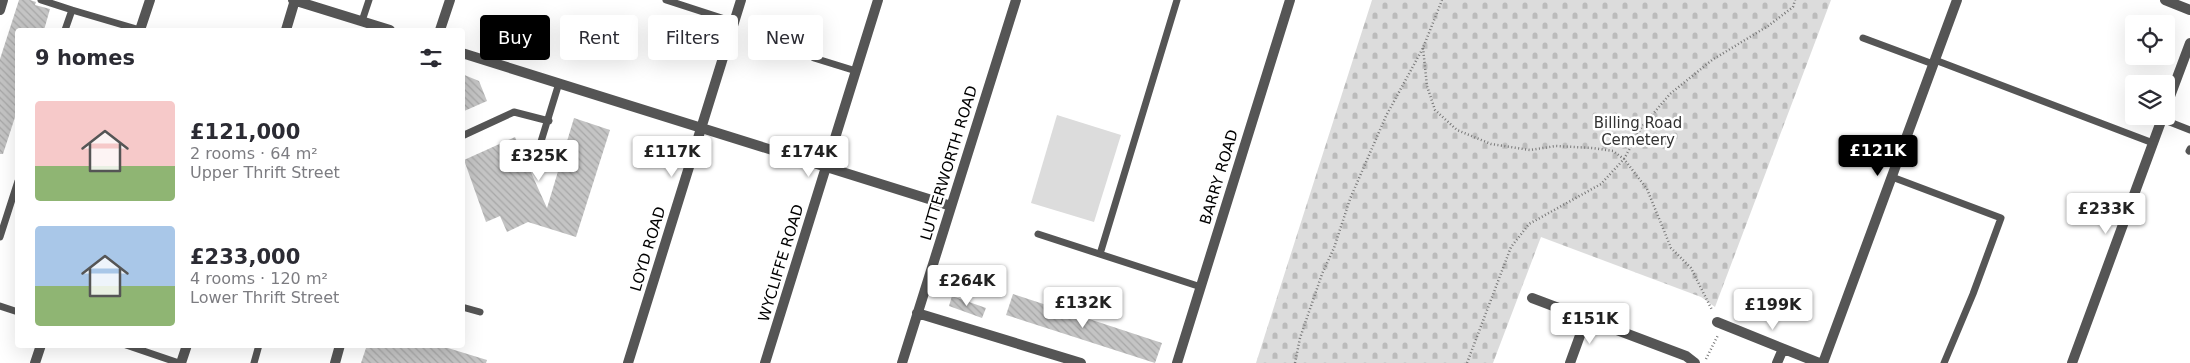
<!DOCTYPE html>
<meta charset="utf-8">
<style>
:root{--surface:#fff;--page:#f2f2f3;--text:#2b2b33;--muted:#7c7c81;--accent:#000}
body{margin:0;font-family:"DejaVu Sans",sans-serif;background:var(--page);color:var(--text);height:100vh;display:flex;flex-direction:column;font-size:19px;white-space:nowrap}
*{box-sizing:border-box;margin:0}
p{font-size:16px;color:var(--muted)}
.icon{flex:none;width:28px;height:28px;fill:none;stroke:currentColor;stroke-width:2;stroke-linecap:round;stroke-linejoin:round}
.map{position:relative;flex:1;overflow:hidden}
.panel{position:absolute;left:15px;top:28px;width:450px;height:320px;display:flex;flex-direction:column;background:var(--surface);border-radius:5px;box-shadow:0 5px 20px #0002}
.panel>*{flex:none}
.top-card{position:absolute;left:480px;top:15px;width:475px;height:45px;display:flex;gap:10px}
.fabs{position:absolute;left:2125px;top:15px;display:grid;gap:10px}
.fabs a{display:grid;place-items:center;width:50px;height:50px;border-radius:5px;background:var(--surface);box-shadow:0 5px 20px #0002;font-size:25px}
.price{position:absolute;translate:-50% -42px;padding:0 11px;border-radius:5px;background:#fff;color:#222;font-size:16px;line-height:32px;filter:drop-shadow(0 1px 2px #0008)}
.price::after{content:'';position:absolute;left:50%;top:30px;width:15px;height:11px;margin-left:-8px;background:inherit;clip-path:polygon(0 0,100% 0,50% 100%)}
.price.active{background:var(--accent);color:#fff}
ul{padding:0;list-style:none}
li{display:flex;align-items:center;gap:15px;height:125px;padding:0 20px}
li span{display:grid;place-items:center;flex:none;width:140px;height:100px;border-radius:5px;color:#555}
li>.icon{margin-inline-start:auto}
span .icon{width:60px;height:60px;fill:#fffc;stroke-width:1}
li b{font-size:21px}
h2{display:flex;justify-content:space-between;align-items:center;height:60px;padding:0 20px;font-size:21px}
.tag{padding:0 18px;border-radius:5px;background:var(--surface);box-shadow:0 5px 20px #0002;font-size:18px;line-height:45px}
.tag.active{background:var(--accent);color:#fff}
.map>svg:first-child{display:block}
.cemetery{fill:url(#cemetery-stones)}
.pitch{fill:#dcdcdc}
.building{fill:url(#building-back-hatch)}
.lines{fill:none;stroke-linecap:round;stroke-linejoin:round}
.path{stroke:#777;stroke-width:2.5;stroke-dasharray:1 2.5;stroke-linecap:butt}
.service{stroke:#555;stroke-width:7}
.minor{stroke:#555;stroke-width:10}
.tertiary{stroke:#555;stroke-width:10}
.labels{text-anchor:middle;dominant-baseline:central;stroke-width:5;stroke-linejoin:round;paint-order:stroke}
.park-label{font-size:15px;fill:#333;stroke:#fff}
.street-label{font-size:15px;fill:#000;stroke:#fff}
</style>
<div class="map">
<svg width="2190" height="363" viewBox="0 0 2190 363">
<defs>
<pattern id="cemetery-stones" width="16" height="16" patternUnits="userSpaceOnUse" patternTransform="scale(1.25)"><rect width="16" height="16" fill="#dcdcdc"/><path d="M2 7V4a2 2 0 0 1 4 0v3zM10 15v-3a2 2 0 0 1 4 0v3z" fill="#bbb"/></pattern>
<pattern id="building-back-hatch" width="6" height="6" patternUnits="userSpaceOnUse" patternTransform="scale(1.25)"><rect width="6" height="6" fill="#c4c4c4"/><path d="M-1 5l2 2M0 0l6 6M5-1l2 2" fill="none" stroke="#a7a7a7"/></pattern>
</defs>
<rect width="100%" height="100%" fill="#fff"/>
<path class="cemetery" d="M1372,0H1831L1715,307L1701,297L1541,237L1493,363H1256Z"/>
<path class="pitch" d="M1057,115L1121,135L1094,222L1031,203Z"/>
<path class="building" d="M19,0H30L36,2L35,5L50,9L44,30H18V108L3,154H0V59Z
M462,74L479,81L487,101L462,112Z
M574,118L610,130L576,237L528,222L507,232L500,216L486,222L464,160L515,137L547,208Z
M1013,294L1162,343L1155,363L1006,315Z
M952,296L986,308L982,318L949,306Z
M367,345H438L487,360L486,363H361Z"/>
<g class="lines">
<path class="path" d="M1423,48L1427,86L1435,110L1457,130L1491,144L1530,150L1556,146L1593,148L1613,151L1624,159L1647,189L1671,248L1691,268L1712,310
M1706,359L1718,335
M1295,363L1300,338L1322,274L1334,248L1350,199L1386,116L1423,48L1442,0
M1467,363L1511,247L1529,224L1601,184L1624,159L1641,128L1670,94L1712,60L1768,26L1793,7L1795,0"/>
<path class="service" d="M41,0L72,10
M666,0L734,22
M362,21L369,0
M65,30L72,10L140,30
M1863,38L1933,64
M814,58L856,71
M1935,60L2153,143
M2162,119L2190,130
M462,136L514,112L549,121
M2189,151L2190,149
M535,161L559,83
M1892,177L2001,218L1973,294L1944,363
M1038,234L1201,287
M0,237L18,181
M1100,254L1177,0
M0,306L18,312
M462,307L480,312
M126,345L179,363
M254,363L259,345"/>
<path class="minor" d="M293,0L390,30
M0,10L3,0
M140,30L150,0
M286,30L295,0
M440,30L450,0
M462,53L951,206
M2166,107L2190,43
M1532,298L1686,356L1695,363
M917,313L1081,363
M1717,322L1819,363
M35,363L41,345
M181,363L187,345
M335,363L340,345
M628,363L741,0
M765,363L878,0
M902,363L1016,0
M1177,363L1290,0
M1570,363L1586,319
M1777,363L1783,349
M1823,363L1957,0
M2072,363L2163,116"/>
<path class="tertiary" d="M2165,0L2190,10"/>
</g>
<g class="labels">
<g class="park-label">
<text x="1638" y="123">Billing Road<tspan x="1638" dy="17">Cemetery</tspan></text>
</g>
<g class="street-label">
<text transform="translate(949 163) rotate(-73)">LUTTERWORTH ROAD</text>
<text transform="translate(1219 177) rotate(-73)">BARRY ROAD</text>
<text transform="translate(648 249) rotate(-73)">LOYD ROAD</text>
<text transform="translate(781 263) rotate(-73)">WYCLIFFE ROAD</text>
</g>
</g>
</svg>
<div class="fabs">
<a><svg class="icon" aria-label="locate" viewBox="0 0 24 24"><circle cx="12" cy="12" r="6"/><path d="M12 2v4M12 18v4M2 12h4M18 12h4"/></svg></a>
<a><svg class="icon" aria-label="layers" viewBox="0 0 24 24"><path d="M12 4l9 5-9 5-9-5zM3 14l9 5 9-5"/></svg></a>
</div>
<b class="price active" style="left:1878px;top:177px">£121K</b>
<b class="price" style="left:672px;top:178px">£117K</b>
<b class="price" style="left:809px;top:178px">£174K</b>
<b class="price" style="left:539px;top:182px">£325K</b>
<b class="price" style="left:2106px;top:235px">£233K</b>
<b class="price" style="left:967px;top:307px">£264K</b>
<b class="price" style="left:1083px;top:329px">£132K</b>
<b class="price" style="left:1773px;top:331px">£199K</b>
<b class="price" style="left:1590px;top:345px">£151K</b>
<div class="top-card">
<a class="tag active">Buy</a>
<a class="tag">Rent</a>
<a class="tag">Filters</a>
<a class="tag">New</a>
</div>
<section class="panel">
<h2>9 homes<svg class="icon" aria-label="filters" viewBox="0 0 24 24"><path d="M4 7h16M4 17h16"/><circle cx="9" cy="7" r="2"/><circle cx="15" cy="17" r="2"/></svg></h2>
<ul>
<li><span style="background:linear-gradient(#f6c9c9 65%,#8fb573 0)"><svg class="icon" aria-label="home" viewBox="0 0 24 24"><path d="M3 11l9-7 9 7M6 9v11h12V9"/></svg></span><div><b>£121,000</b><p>2 rooms · 64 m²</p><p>Upper Thrift Street</p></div></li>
<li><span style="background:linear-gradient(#a9c7e8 60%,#8fb573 0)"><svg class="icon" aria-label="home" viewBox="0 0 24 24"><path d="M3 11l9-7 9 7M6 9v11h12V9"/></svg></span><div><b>£233,000</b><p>4 rooms · 120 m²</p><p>Lower Thrift Street</p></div></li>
</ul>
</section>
</div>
